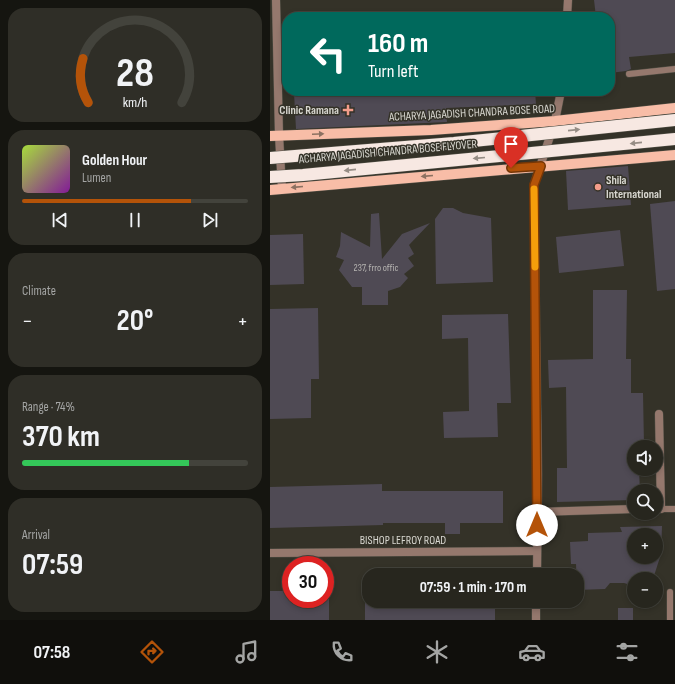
<!DOCTYPE html>
<html lang="en">
<head>
<meta charset="utf-8">
<style>
	:root { --surface:#27261e; --page:#2f2e27; --text:#f1f3f6; --muted:#a4a5a4; --line:#43433c; --accent:#b45309 }
	body { margin:0; font-family:"Sofia Sans Condensed",sans-serif; background:var(--page); color:var(--text); height:100vh; display:flex; flex-direction:column; font-size:15px; white-space:nowrap }
	* { box-sizing:border-box; margin:0 }
	p { font-size:13px; color:var(--muted) }
	.icon { flex:none; width:22px; height:22px; fill:none; stroke:currentColor; stroke-width:2; stroke-linecap:round; stroke-linejoin:round }
	.map { position:relative; flex:1; overflow:hidden }
	.details { display:flex; flex-direction:column; gap:8px; padding:8px; background:#151510; width:270px }
	.details>* { flex:none }
	.banner { position:absolute; left:12px; top:12px; width:333px; height:84px; border-radius:16px; box-shadow:0 2px 6px #0003,0 0 0 1px var(--line); background:#00695c; color:#fff; overflow:hidden }
	.fabs { position:absolute; left:357px; top:440px; display:grid; gap:8px }
	.fabs a { display:grid; place-items:center; width:36px; height:36px; border-radius:50%; background:var(--surface); box-shadow:0 2px 6px #0003,0 0 0 1px var(--line); font-size:20px }
	.speed { position:absolute; left:12px; top:556px; display:flex; gap:8px; font-size:20px; font-weight:700; text-align:center }
	.speed>* { display:grid; place-content:center; width:52px; height:52px; border-radius:50%; background:var(--surface); box-shadow:0 2px 6px #0003,0 0 0 1px var(--line); line-height:1 }
	.speed .limit { border:6px solid #d22; background:#fff; color:#111 }
	.pin { position:absolute; display:grid; place-items:center; width:34px; height:34px; color:#fff; margin:-41px -17px; border-radius:50% 50% 50% 0; rotate:-45deg; box-shadow:0 0 4px #0007 }
	.pin .icon { rotate:45deg }
	.me { position:absolute; width:44px; margin:-22px; rotate:0deg; stroke-linejoin:round; filter:drop-shadow(0 0 3px #0008) }
	.turn { display:flex; align-items:center; gap:14px; height:84px; padding:0 20px; font-size:18px }
	.turn .icon { width:52px; height:52px; stroke-width:2.5 }
	.turn b { display:block; font-size:28px; line-height:34px }
	.big { font-size:30px; font-weight:700; line-height:1.1 }
	.details .tile { flex:1; display:flex; flex-direction:column; justify-content:center; gap:6px; min-width:0; padding:0 14px; border-radius:16px; background:var(--page) }
	.details .dial { align-items:center; gap:0 }
	.dial svg { height:104px; overflow:visible; fill:none; stroke:var(--line); stroke-width:7; stroke-linecap:round; text-anchor:middle }
	.dial text { fill:var(--text); stroke:none }
	.song { display:flex; align-items:center; gap:12px }
	.cover { width:48px; height:48px; border-radius:6px; background:linear-gradient(135deg,hsl(80 70% 55%),hsl(290 70% 35%)) }
	.played { height:4px; border-radius:2px; background:linear-gradient(90deg,var(--accent) 75%,var(--line) 75%) }
	.keys { display:flex; justify-content:space-around; direction:ltr }
	.heat { display:flex; justify-content:space-between; align-items:center; font-size:22px; direction:ltr }
	.charge { height:6px; border-radius:3px; background:linear-gradient(90deg,#34c759 74%,var(--line) 0) }
	.trip { position:absolute; left:92px; top:568px; width:222px; height:40px; border-radius:16px; background:var(--surface); box-shadow:0 2px 6px #0003,0 0 0 1px var(--line); font-weight:700; line-height:40px; text-align:center }
	.tabs { display:flex; height:64px; justify-content:space-around; align-items:center; background:#100f0c; color:var(--muted) }
	.tabs .icon { width:28px; height:28px }
	.tabs .current { color:var(--accent) }
	.tabs b { font-size:18px; color:var(--text) }
	main { display:flex; flex:1; min-height:0 }
	.map>svg:first-child { display:block }
</style>
</head>
<body>
<main>
<section class="details">
<div class="tile dial"><svg viewBox="0 0 100 80">
<path d="M14 69A42 42 0 1 1 86 69"/>
<path d="M14 69A42 42 0 0 1 10 35" stroke="#b45309"/>
<text x="50" y="56" font-size="32" font-weight="700">28</text>
<text x="50" y="72" font-size="11">km/h</text>
</svg></div>
<div class="tile">
<div class="song"><i class="cover"></i><div><b>Golden Hour</b><p>Lumen</p></div></div>
<div class="played"></div>
<div class="keys"><svg class="icon" aria-label="previous" viewBox="0 0 24 24"><path d="M18 5L8 12l10 7zM5 5v14"/></svg><svg class="icon" aria-label="pause" viewBox="0 0 24 24"><path d="M8 5v14M16 5v14"/></svg><svg class="icon" aria-label="next" viewBox="0 0 24 24"><path d="M6 5l10 7-10 7zM19 5v14"/></svg></div>
</div>
<div class="tile"><p>Climate</p>
<div class="heat"><a>−</a><b class="big">20°</b><a>+</a></div>
</div>
<div class="tile"><p>Range · 74%</p><b class="big">370 km</b><div class="charge"></div></div>
<div class="tile"><p>Arrival</p><b class="big">07:59</b></div>
</section>
<div class="map">
<svg width="405" height="620" viewBox="0 0 405 620">
	<rect width="100%" height="100%" fill="#343228"/>
	<g fill="#4f4a54" fill-rule="evenodd">
		<path d="M324,0H405V53L359,57L361,69L356,71L340,73V17H326Z"/>
		<path d="M59,91H265L266,104L176,108L177,122L26,129L24,93Z"/>
		<path d="M358,166L361,205L298,210L296,171Z"/>
		<path d="M405,201V289L387,291L380,204Z"/>
		<path d="M173,208H183L193,213L221,218L223,282L166,284L165,219Z"/>
		<path d="M109,213L112,259L132,234L160,223L139,245L144,254L138,258L144,266L134,274L138,278L130,287L118,291V305H92V287H82L69,270L74,260L66,257L70,246L71,232L100,247L101,214Z"/>
		<path d="M350,230L354,266L289,273L286,237Z"/>
		<path d="M33,234L34,284L0,285V235Z"/>
		<path d="M323,290H357L356,359H361V393H373L374,445H364V469H369L370,491H364V500L287,502V468H297L296,387L279,388L278,360L323,359Z"/>
		<path d="M48,308L49,379H41V418L0,419V309Z"/>
		<path d="M238,314L241,403H227L228,437L174,438L173,412L199,411L198,338L172,339V315Z"/>
		<path d="M112,484V491H233V523H190V534H175V523H113V525L0,528V487Z"/>
		<path d="M392,526L391,554L383,579H364V586L354,583H340L335,589L307,590L306,564H301L300,542L318,541V533L352,532L350,527ZM364,535H386V557H364Z"/>
		<path d="M0,591H21V599H59V620H0Z"/>
		<rect x="95" y="601" width="130" height="19"/>
		<rect x="348" y="608" width="15" height="12"/>
	</g>
	<g fill="none" stroke-linecap="round" stroke-linejoin="round">
		<defs>
			<g id="service">
				<path d="M359,74L405,69"/>
				<path d="M391,509H405"/>
				<path d="M400,592V620"/>
			</g>
			<g id="minor">
				<path d="M6,0L9,135L12,189"/>
				<path d="M297,17L298,0"/>
				<path d="M386,509H391L389,414"/>
				<path d="M267,512L364,509"/>
				<path d="M0,553L267,551"/>
				<path d="M267,575L268,475L264,185L285,121L291,91"/>
				<path d="M266,620V601"/>
			</g>
			<g id="primary">
				<path d="M0,136L161,130L285,121L405,108"/>
				<path d="M0,190L405,155"/>
			</g>
		</defs>
		<use href="#service" stroke="#525046" stroke-width="7"/>
		<use href="#minor" stroke="#525046" stroke-width="9"/>
		<use href="#primary" stroke="#525046" stroke-width="11"/>
		<use href="#service" stroke="#95786d" stroke-width="6"/>
		<use href="#minor" stroke="#95786d" stroke-width="8"/>
		<use href="#primary" stroke="#f8bda7" stroke-width="10"/>
		<defs>
			<g id="motorway-bridge">
				<path d="M0,158L184,143L405,120"/>
				<path d="M0,177L33,175L405,139"/>
			</g>
		</defs>
		<use href="#motorway-bridge" stroke="#525046" stroke-width="13" stroke-linecap="butt"/>
		<use href="#motorway-bridge" stroke="#f7e8e2" stroke-width="12"/>
	</g>
	<defs><path id="oneway-solid" d="M-6-.8H1V-3.2L6.5 0L1 3.2V.8H-6Z"/></defs>
	<g fill="#968d85">
		<use href="#oneway-solid" transform="translate(304 130) rotate(-6)"/>
		<use href="#oneway-solid" transform="translate(366 143) rotate(174)"/>
		<use href="#oneway-solid" transform="translate(209 158) rotate(175)"/>
		<use href="#oneway-solid" transform="translate(80 170) rotate(174)"/>
	</g>
	<g fill="#8c7161">
		<use href="#oneway-solid" transform="translate(48 134) rotate(-2)"/>
		<use href="#oneway-solid" transform="translate(157 176) rotate(175)"/>
		<use href="#oneway-solid" transform="translate(27 187) rotate(175)"/>
	</g>
	<g fill="none" stroke-linecap="round" stroke-linejoin="round">
		<defs>
			<path id="route" d="M241,168L271,166L264,185L267,525"/>
		</defs>
		<use href="#route" stroke="#753606" stroke-width="10"/>
		<use href="#route" stroke="#b45309" stroke-width="7"/>
		<path stroke="#f59e0b" stroke-width="7" d="M264,189L265,267"/>
	</g>
	<g fill="#f49d8b" stroke="#343228" stroke-width="1.5">
		<path d="M76 104h4v4h4v4h-4v4h-4v-4h-4v-4h4z"/>
		<circle cx="328" cy="187" r="4"/>
	</g>
	<g text-anchor="middle" dominant-baseline="central" stroke-width="3" stroke-linejoin="round" paint-order="stroke">
		<g font-size="10" fill="#b6b4b1">
			<text x="106" y="268">237, frro offic</text>
		</g>
		<g font-size="12" font-weight="bold" fill="#d8d7d0" stroke="#343228" text-anchor="end">
			<text x="69" y="110">Clinic Ramana</text>
			<text x="336" y="180" text-anchor="start">Shila<tspan x="336" dy="14">International</tspan></text>
		</g>
		<g font-size="12" fill="#d8d7d0" stroke="#343228">
			<text transform="translate(202 113) rotate(-3)">ACHARYA JAGADISH CHANDRA BOSE ROAD</text>
			<text transform="translate(118 152) rotate(-5)">ACHARYA JAGADISH CHANDRA BOSE FLYOVER</text>
			<text x="133" y="540">BISHOP LEFROY ROAD</text>
		</g>
	</g>
</svg>
<div class="fabs">
<a><svg class="icon" aria-label="sound" viewBox="0 0 24 24"><path d="M4 9h4l5-4v14l-5-4H4zM17 9q2 3 0 6"/></svg></a>
<a><svg class="icon" aria-label="search" viewBox="0 0 24 24"><circle cx="10" cy="10" r="6"/><path d="M15 15l6 6"/></svg></a>
<a>+</a>
<a>−</a>
</div>
<div class="speed"><div class="limit">30</div></div>
<div class="pin" style="left:241px;top:168px;background:#d93025"><svg class="icon" aria-label="arrive" viewBox="0 0 24 24"><path d="M6 21V4h12l-3 4 3 4H6"/></svg></div>
<svg class="me" style="left:267px;top:525px" viewBox="-20 -20 40 40"><circle r="19" fill="#fff"/><path d="M0-13L10 11 0 6-10 11z" fill="#b45309"/></svg>
<div class="trip">07:59 · 1 min · 170 m</div>
<div class="banner">
<div class="turn"><svg class="icon" aria-label="left" viewBox="0 0 24 24"><path d="M17 20v-9H6M10 6l-5 5 5 5"/></svg><div><b>160 m</b>Turn left</div></div>
</div>
</div>
</main>
<nav class="tabs">
<b>07:58</b>
<svg class="icon current" aria-label="directions" viewBox="0 0 24 24"><path d="M12 3l9 9-9 9-9-9zM9 14v-3h6M13 9l2 2-2 2"/></svg>
<svg class="icon" aria-label="music" viewBox="0 0 24 24"><path d="M9 18V5l10-2v13"/><circle cx="6" cy="18" r="3"/><circle cx="16" cy="16" r="3"/></svg>
<svg class="icon" aria-label="phone" viewBox="0 0 24 24"><path d="M5 4h4l2 5-3 2q2 4 5 5l2-3 5 2v4C11 20 4 13 5 4z"/></svg>
<svg class="icon" aria-label="climate" viewBox="0 0 24 24"><path d="M12 3v18M4 7l16 10M4 17L20 7"/></svg>
<svg class="icon" aria-label="car" viewBox="0 0 24 24"><path d="M5 17H2v-5l4-1 3-4h7l3 4 3 1v5h-3M9 17h6M6 11h13"/><circle cx="7" cy="17" r="2"/><circle cx="17" cy="17" r="2"/></svg>
<svg class="icon" aria-label="filters" viewBox="0 0 24 24"><path d="M4 7h16M4 17h16"/><circle cx="9" cy="7" r="2"/><circle cx="15" cy="17" r="2"/></svg>
</nav>
</body>
</html>
